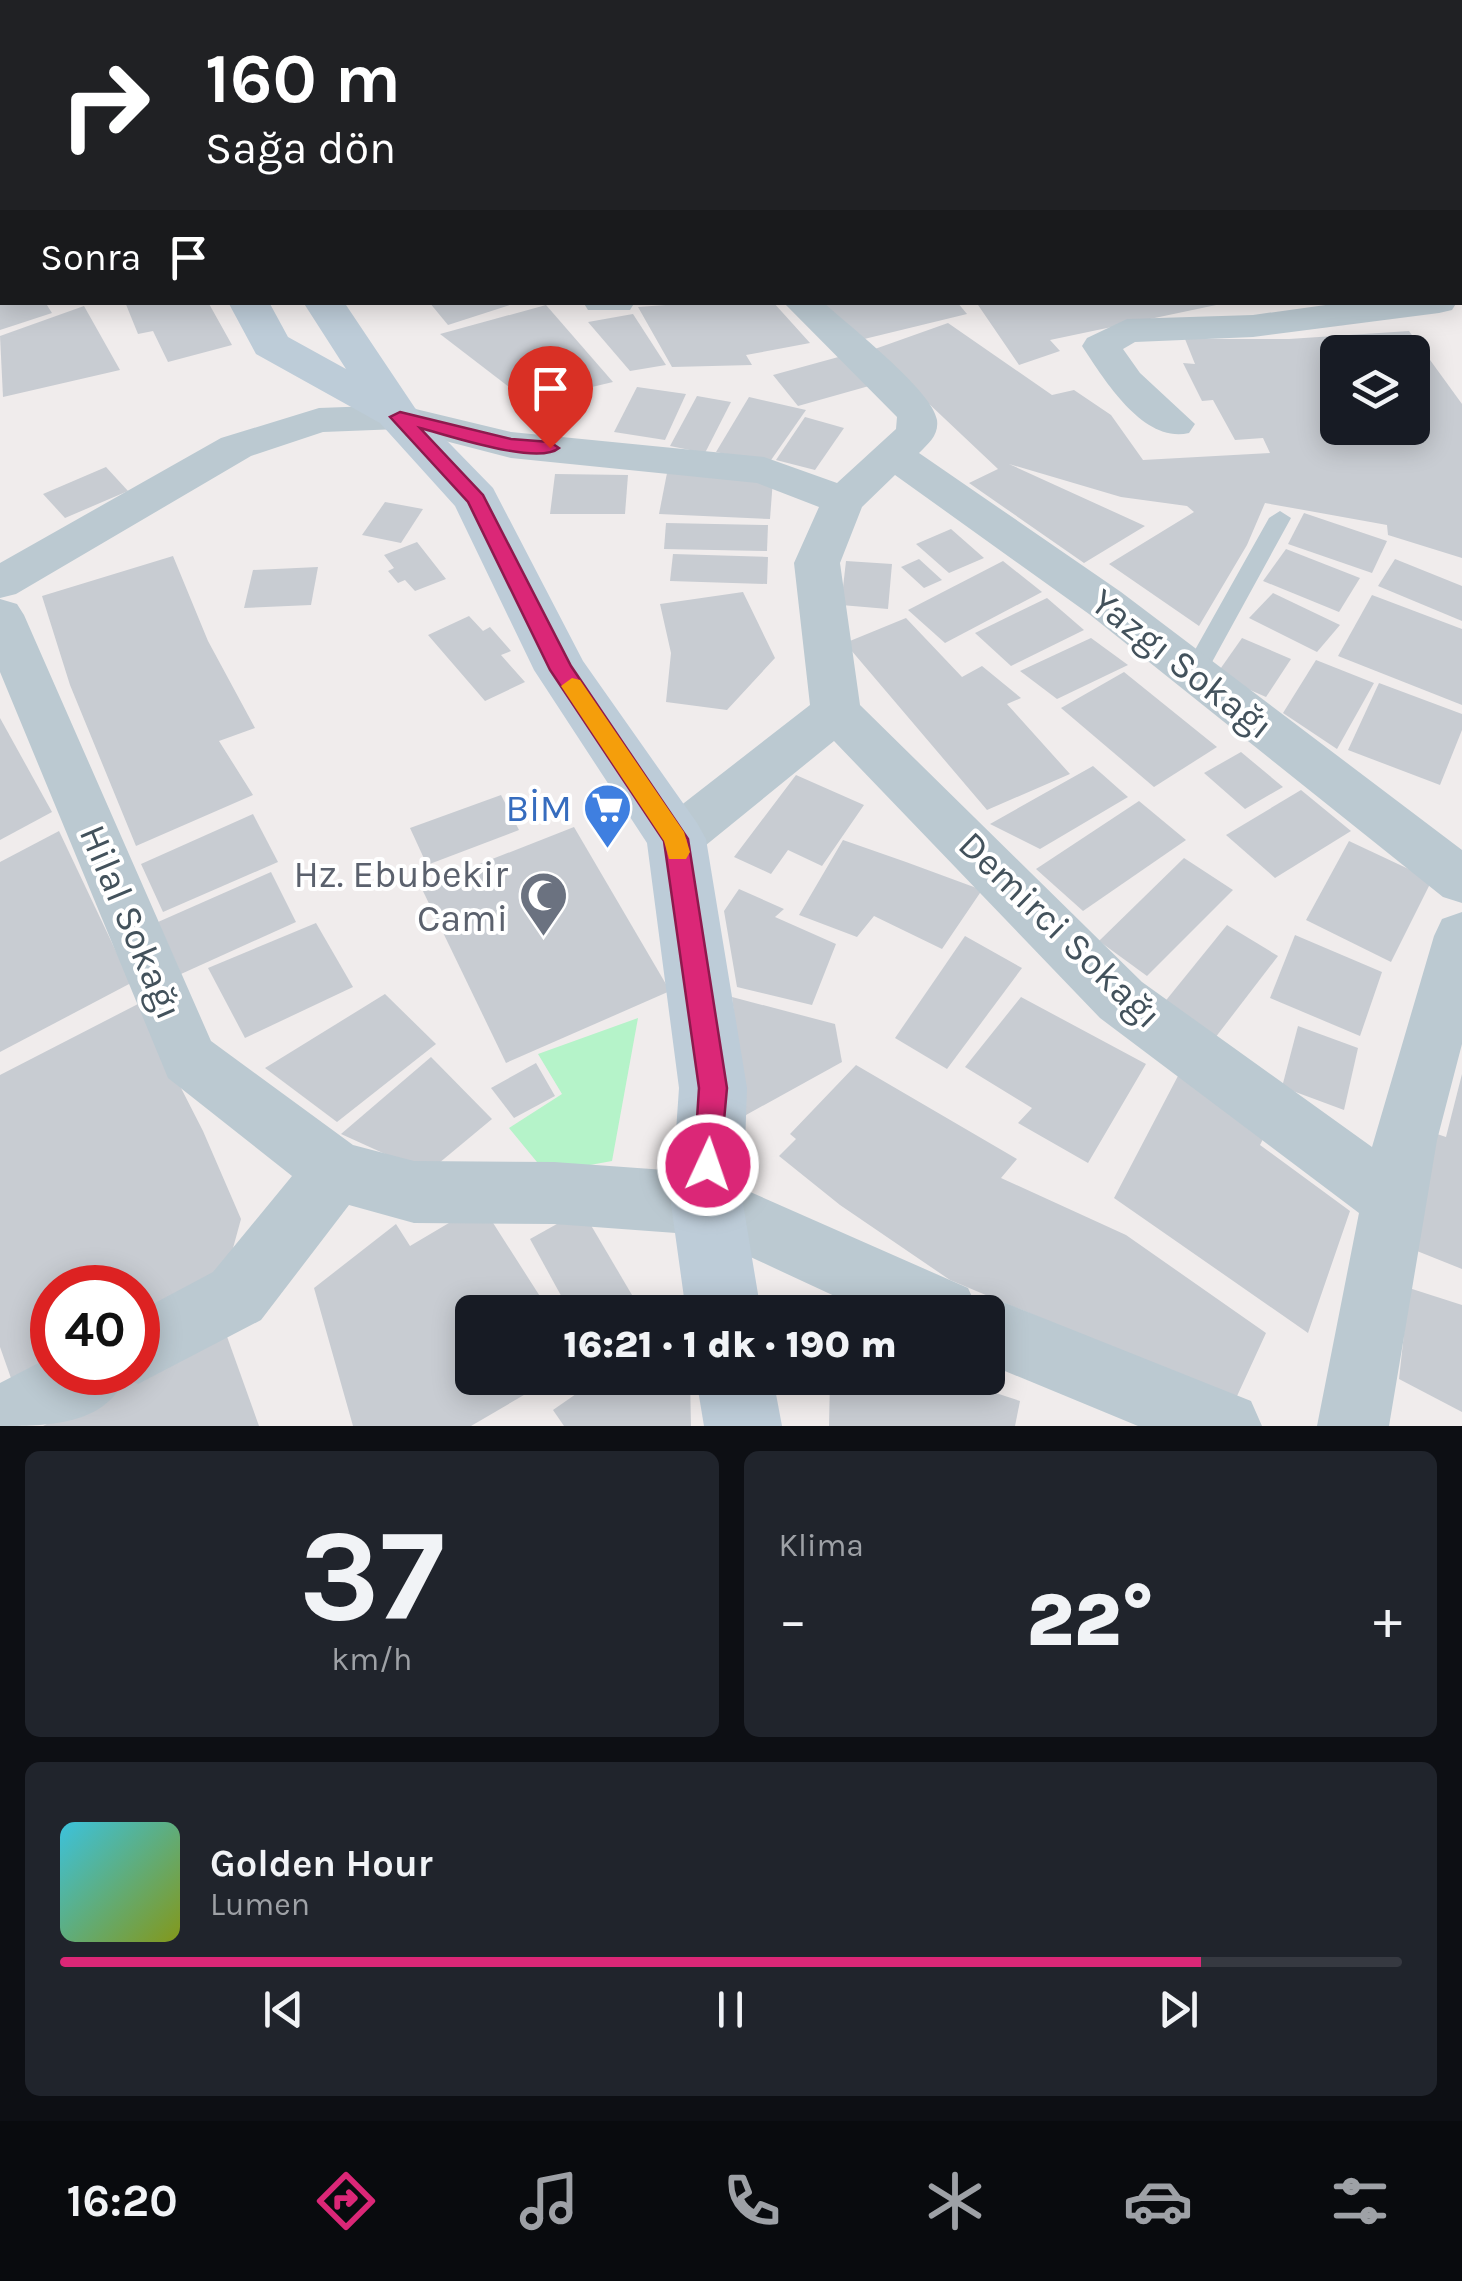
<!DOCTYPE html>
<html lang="tr">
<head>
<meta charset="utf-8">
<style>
	:root { --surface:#171b24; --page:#20242c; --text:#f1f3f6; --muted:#9ea1a6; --line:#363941; --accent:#db2777 }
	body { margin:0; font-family:Karla,sans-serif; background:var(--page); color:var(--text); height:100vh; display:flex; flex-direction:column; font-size:38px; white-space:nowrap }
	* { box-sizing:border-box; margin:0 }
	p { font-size:32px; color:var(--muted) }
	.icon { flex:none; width:55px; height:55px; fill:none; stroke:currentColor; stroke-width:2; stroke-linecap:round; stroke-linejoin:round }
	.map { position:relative; height:1426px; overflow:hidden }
	.sheet { display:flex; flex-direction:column; gap:25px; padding:25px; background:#0d0f14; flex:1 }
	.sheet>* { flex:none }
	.hud { position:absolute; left:0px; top:0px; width:1462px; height:305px; box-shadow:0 5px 25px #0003; background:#202124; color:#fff; overflow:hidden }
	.fabs { position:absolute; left:1320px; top:335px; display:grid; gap:20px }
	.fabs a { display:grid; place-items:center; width:110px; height:110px; border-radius:15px; background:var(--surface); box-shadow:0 5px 25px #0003; font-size:50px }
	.speed { position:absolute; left:30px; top:1265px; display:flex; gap:20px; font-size:50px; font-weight:700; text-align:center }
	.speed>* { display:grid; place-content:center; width:130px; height:130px; border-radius:50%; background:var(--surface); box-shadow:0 5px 25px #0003; line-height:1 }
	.speed .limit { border:15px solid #d22; background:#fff; color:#111 }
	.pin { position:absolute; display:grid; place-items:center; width:85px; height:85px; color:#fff; margin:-102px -42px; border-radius:50% 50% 50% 0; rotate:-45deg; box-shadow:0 0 10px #0007 }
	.pin .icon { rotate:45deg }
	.me { position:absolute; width:110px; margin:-55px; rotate:3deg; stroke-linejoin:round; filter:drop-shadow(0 0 8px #0008) }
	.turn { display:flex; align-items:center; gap:35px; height:210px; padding:0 40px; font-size:45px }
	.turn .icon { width:130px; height:130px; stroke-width:2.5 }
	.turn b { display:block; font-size:70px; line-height:85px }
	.then { display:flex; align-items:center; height:95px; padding:0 40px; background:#0003; gap:20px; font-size:38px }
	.big { font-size:75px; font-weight:800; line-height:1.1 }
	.sheet .widget { flex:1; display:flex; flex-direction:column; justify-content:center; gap:15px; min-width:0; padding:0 35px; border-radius:15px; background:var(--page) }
	.sheet .dial { align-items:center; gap:0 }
	.dial b { font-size:130px; line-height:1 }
	.song { display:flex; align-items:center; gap:30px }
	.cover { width:120px; height:120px; border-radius:15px; background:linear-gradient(135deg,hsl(190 70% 55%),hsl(70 70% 35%)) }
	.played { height:10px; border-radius:5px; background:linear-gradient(90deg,var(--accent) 85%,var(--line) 85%) }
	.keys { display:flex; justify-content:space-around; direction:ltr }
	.heat { display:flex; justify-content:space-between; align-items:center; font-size:55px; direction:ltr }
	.sheet .tiles { flex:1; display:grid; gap:25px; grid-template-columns:1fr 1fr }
	.widget:last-child { grid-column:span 2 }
	.trip { position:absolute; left:455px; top:1295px; width:550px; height:100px; border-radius:15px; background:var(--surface); box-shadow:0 5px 25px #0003; font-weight:800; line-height:100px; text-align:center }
	.menu { display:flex; height:160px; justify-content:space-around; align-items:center; background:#090b0e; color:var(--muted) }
	.menu .icon { width:70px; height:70px }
	.menu .on { color:var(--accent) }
	.menu b { font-size:45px; color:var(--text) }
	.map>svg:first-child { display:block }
</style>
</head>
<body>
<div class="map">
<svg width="1462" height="1426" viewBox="0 0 1462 1426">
	<rect width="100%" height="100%" fill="#f0ecec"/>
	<path fill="#b5f3c9" d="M638,1018L612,1161L546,1173L509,1128L562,1094L538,1054Z"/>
	<g fill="#c8ccd2" fill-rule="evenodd">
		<path d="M0,302H45L52,313L0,330Z"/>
		<path d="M125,302H208L232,345L168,362L153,331L138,334Z"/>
		<path d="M429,302H516V303L448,325Z"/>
		<path d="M707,302H773L810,343L746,355L752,365L672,367L638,307Z"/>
		<path d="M817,302H957L967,314L856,341Z"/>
		<path d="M976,302H1221V304L1050,340L1060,351L1019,365Z"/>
		<path d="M546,305L613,382L537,400L518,394L440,334Z"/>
		<path d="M84,306L120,370L3,397L0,336Z"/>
		<path d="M633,314L666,365L630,371L588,322Z"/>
		<path d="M948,323L1052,395L1074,390L1111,415L1143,460L1270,453L1263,438L1235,440L1213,400L1202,401L1183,363L1195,364L1185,339H1289L1409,331L1462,404V558L1388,535L1387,525L1265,503L1247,545L1199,626L1109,564L1194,512L1187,506L1121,497L1009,464L1145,526L1084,563L969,483L998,469L872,350ZM1338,352H1412V428H1338Z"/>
		<path d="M842,356L869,386L798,406L773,375Z"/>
		<path d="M637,387L686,394L665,440L614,432Z"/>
		<path d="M697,396L731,402L705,453L670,446Z"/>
		<path d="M749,397L806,410L769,463L716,452Z"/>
		<path d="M805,417L844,428L815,470L776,460Z"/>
		<path d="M106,467L128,491L65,518L43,494Z"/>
		<path d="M667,473L773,479L770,519L659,514Z"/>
		<path d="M555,474L628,475L625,514H550Z"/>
		<path d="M385,502L423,509L401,543L362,535Z"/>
		<path d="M1304,513L1387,541L1372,573L1288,544Z"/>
		<path d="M666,523L768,525L767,551L664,549Z"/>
		<path d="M951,529L984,558L949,573L916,544Z"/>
		<path d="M417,542L446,579L415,591L405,580L398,583L388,571L394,568L384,555Z"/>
		<path d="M1286,549L1360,578L1339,612L1263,581Z"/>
		<path d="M673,554L768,557L767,584L670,581Z"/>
		<path d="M173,556L208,641L255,728L219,741L253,795L136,846L70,685L42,596Z"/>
		<path d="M919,559L942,580L924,588L901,567Z"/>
		<path d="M1395,559L1462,586V621L1378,586Z"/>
		<path d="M846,561L892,564L888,609L841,605Z"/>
		<path d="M1003,561L1042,592L945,643L908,610Z"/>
		<path d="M318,567L311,605L244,608L253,570Z"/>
		<path d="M743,592L775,658L727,710L666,702L671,653L660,604Z"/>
		<path d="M1273,593L1340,625L1317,652L1249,618Z"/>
		<path d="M1372,595L1462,629V705L1338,656Z"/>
		<path d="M1047,598L1084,630L1011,666L975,633Z"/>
		<path d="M469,616L483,631L490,627L511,651L501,655L525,682L485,701L428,635Z"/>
		<path d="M906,618L962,677L982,666L1021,698L1007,704L1070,774L987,810L845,643Z"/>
		<path d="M1091,638L1128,665L1057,699L1020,671Z"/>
		<path d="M1242,638L1291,659L1266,697L1216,675Z"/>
		<path d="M1316,660L1374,683L1337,749L1283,713Z"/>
		<path d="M1124,672L1217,747L1154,787L1061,708Z"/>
		<path d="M1379,683L1462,714V730L1440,785L1348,750Z"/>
		<path d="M0,718L52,812L0,840Z"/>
		<path d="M1241,752L1283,787L1245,809L1204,773Z"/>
		<path d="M1093,766L1128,797L1040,849L990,824Z"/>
		<path d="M796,775L864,805L822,866L788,850L771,874L734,857Z"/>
		<path d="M1301,790L1351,831L1275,878L1226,835Z"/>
		<path d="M501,795L519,830L427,865L410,828Z"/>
		<path d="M1139,801L1186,840L1083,911L1036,869Z"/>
		<path d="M253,814L278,862L163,912L141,864Z"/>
		<path d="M574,827L670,991L506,1063L421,887Z"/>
		<path d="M59,831L131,983L0,1052V862Z"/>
		<path d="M843,840L906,862L982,890L942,949L874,916L857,937L799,915Z"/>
		<path d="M1349,841L1432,880L1391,962L1306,920Z"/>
		<path d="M1184,858L1233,890L1147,976L1099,941Z"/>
		<path d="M271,872L296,922L181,974L158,922Z"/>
		<path d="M739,889L784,909L775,917L836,944L812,1005L737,987L724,911Z"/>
		<path d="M316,923L353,987L245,1038L208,968Z"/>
		<path d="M1227,925L1278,956L1215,1038L1163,1004Z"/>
		<path d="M1295,935L1382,972L1360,1036L1270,998Z"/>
		<path d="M965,936L1022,968L947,1069L895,1038Z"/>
		<path d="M385,994L436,1044L337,1122L265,1068Z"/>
		<path d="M732,997L835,1024L842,1062L746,1115Z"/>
		<path d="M1021,997L1146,1064L1088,1163L1018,1123L1032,1108L965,1067Z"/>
		<path d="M138,1004L203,1131L241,1219L227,1270L138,1316V1288H52V1360L12,1381L0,1347V1075Z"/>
		<path d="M1298,1026L1358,1048L1344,1110L1282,1087Z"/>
		<path d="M431,1057L492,1119L427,1173L341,1134Z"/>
		<path d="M536,1063L555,1096L514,1118L491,1088Z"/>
		<path d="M856,1065L1017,1159L1001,1178L1126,1235L1266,1333L1232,1407L1127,1354L950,1280L840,1205L779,1156L796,1139L790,1134Z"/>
		<path d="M1179,1074L1265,1135L1260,1145L1350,1211L1308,1333L1114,1198Z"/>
		<path d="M1462,1074V1269L1417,1251L1437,1134L1446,1137Z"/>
		<path d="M481,1204L550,1312H472V1378H553L471,1426H353L314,1288L396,1224L410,1246Z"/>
		<path d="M582,1210L642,1312H570L530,1239Z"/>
		<path d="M1409,1288L1462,1305V1412L1399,1379Z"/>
		<path d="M225,1331L259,1426H43Z"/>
		<path d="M599,1378H690L691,1426H564L553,1410Z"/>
		<path d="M830,1378H950L1020,1401L1015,1426H829Z"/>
	</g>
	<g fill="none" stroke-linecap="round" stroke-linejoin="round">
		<path fill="#bbc9d1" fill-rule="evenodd" d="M1280,511L1291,518L1206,673L1203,679H1185L1182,673L1269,518Z"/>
		<g fill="#bbc9d1" fill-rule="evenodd">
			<rect x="437" y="0" width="28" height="2"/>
			<path d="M669,0H697L698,2H670Z"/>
			<path d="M789,0H817L818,2H790Z"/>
			<path d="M925,0H953L954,2H926Z"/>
			<path d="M1281,0H1309L1310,2H1282Z"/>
			<path d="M1387,0H1427L1428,1L1389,2Z"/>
			<path d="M583,302H635L630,310H588Z"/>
			<path d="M783,302H823C848,325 933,391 937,420C939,435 929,443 919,453L1121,592L1462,850V903L1443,897L1089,614L895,475L862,507L840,563L860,705L1142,982L1372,1147L1434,936L1442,919L1462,912V1044L1437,1140L1389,1426H1317L1359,1213L1100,1018L834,741L695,854L676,860L657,854L649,839L657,824L810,705L794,563L819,507L757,483L511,458L399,429L323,432L251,456L16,594L0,598V563L221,438L319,408L399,405L511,432L764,457L837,483L896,429L897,417Z"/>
			<path d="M1347,302H1457L1452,310L1439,313L1253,337L1135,342L1123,349L1140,373L1195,424L1189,433C1143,444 1104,379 1082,346L1087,338L1127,319L1253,315Z"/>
			<path d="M0,599L17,604L24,615L211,1041L353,1145L414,1161L554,1162L707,1173L968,1288L974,1301L988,1296L1251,1401L1262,1426H1138L988,1364V1312H869L703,1235L554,1224L414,1223L349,1205L261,1320L138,1384L125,1378C105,1426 45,1426 0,1426V1383L52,1356V1372H138V1312L213,1272L292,1176L168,1078L0,672Z"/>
		</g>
		<g fill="#bdccd8" fill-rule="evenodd">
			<path d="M1460,204H1462V230L1460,229Z"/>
			<rect x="1460" y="259" width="2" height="27"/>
			<path d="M228,302H269L288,337L346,369L303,302H344L415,408L493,488L583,661L697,823L706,839L747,1088L743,1204L761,1312H686L671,1204L679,1088L647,843L534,670L455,506L380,423L256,354Z"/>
			<path d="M696,1378H773L782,1426H704Z"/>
		</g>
	</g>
	<path fill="#db2777" stroke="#8e194d" stroke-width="2.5" d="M400,412L511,439L550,442L559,448C538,466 448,435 420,428L483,495L571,666L688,839L727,1088L719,1175L708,1179L698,1175L694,1165L699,1088L664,841L550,670L468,502L390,417Z"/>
	<path fill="#f59e0b" d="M572,678L580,680L684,832L690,852L686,859H669L664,841L561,686Z"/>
	<defs>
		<symbol id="supermarket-pin" viewBox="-11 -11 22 30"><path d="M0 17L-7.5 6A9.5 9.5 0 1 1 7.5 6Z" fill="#3f7fe0" stroke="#fff"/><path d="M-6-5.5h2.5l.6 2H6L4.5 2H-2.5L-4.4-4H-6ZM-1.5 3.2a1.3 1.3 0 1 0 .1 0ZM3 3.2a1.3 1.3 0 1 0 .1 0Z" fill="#fff"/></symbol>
		<symbol id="mosque-pin" viewBox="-11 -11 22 30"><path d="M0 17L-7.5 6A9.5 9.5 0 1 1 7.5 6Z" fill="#6b7280" stroke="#fff"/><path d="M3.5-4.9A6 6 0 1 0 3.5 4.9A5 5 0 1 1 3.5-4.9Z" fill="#fff"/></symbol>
	</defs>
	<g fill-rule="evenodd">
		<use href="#supermarket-pin" x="580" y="780" width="55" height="75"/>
		<use href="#mosque-pin" x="516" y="868" width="55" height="75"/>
	</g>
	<g text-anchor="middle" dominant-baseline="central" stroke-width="8" stroke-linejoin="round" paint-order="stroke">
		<g font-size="38" fill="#43525c" stroke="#fff">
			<text transform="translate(1182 664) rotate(38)">Yazgı Sokağı</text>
			<text transform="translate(131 922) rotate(67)">Hilal Sokağı</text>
			<text transform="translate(1060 930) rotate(44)">Demirci Sokağı</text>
		</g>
		<g font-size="38" fill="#366cbe" stroke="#fff" text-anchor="end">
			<text x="572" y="808">BİM</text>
		</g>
		<g font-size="38" fill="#5b616d" stroke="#fff" text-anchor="end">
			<text x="508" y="874">Hz. Ebubekir<tspan x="508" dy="44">Cami</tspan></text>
		</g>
	</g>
</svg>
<div class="fabs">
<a><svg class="icon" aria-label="layers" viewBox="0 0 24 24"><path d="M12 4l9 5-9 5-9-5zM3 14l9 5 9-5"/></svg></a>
</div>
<div class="speed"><div class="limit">40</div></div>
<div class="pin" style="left:550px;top:448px;background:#d93025"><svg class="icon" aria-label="arrive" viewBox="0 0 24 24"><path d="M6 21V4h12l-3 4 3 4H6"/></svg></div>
<svg class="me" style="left:708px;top:1165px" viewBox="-20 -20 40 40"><circle r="17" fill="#db2777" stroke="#fff" stroke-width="3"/><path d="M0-11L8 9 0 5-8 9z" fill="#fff"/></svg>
<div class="trip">16:21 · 1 dk · 190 m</div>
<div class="hud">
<div class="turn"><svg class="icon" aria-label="right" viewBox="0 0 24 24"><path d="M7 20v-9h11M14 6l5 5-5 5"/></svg><div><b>160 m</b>Sağa dön</div></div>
<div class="then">Sonra<svg class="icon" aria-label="arrive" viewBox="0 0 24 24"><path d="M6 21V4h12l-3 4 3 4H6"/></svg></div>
</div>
</div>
<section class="sheet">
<div class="tiles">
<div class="widget dial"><b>37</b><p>km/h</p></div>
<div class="widget"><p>Klima</p>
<div class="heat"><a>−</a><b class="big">22°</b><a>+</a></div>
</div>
<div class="widget">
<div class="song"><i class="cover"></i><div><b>Golden Hour</b><p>Lumen</p></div></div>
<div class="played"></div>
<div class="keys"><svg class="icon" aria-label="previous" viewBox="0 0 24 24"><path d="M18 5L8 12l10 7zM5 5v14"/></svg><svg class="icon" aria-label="pause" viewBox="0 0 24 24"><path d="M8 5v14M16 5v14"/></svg><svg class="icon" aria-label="next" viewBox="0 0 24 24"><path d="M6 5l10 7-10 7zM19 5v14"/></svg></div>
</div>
</div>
</section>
<nav class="menu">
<b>16:20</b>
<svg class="icon on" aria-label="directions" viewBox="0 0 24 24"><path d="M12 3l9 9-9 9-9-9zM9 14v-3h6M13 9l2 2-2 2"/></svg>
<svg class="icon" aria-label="music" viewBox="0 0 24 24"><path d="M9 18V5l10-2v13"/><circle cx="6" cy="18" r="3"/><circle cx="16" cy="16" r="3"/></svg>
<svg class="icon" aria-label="phone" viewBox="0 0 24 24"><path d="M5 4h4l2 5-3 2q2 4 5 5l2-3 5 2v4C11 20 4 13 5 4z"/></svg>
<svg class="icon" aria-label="climate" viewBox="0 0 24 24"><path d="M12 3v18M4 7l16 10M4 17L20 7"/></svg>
<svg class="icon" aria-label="car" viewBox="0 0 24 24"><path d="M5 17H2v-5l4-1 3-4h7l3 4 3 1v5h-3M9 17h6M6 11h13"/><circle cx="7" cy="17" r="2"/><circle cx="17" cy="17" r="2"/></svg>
<svg class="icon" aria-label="filters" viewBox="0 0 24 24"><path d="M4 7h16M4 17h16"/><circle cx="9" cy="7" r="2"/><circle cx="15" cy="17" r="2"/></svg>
</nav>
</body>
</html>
